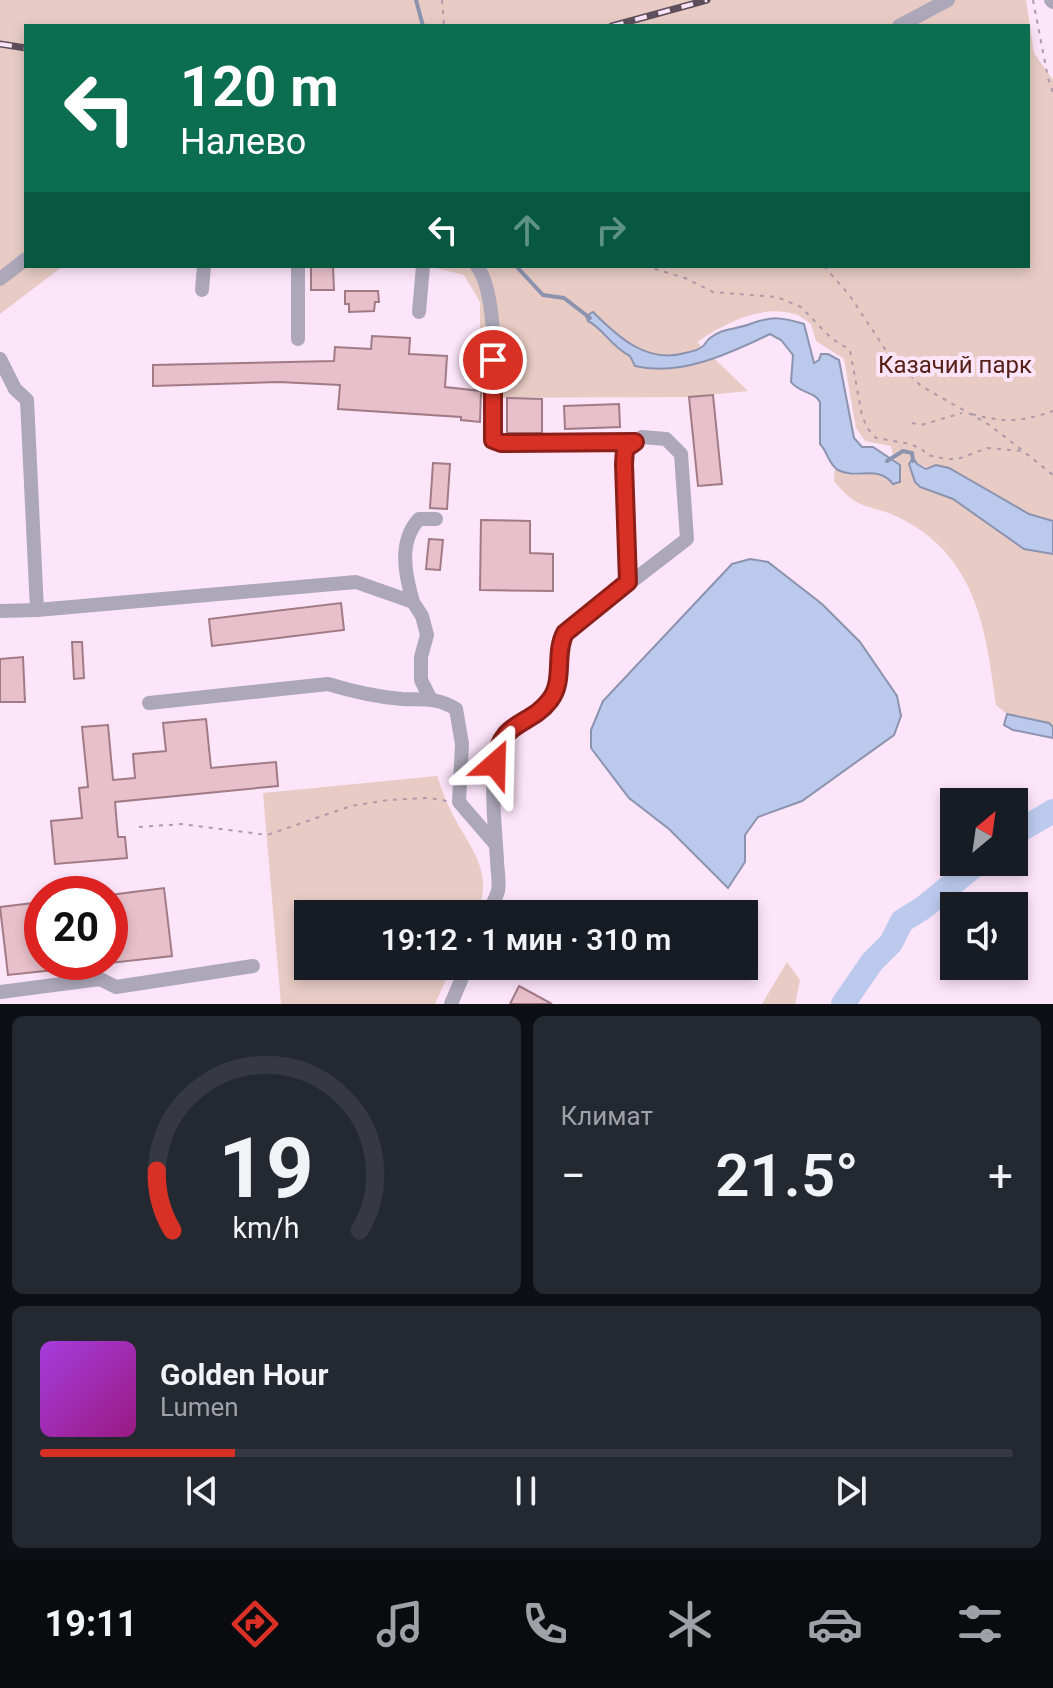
<!DOCTYPE html>
<html lang="ru">
<head>
<meta charset="utf-8">
<style>
	:root { --surface:#171b24; --page:#242831; --text:#f1f3f6; --muted:#9ea1a6; --line:#363941; --accent:#d93025 }
	body { margin:0; font-family:Roboto,sans-serif; background:var(--page); color:var(--text); height:100vh; display:flex; flex-direction:column; font-size:30px; white-space:nowrap }
	* { box-sizing:border-box; margin:0 }
	p { font-size:26px; color:var(--muted) }
	.icon { flex:none; width:44px; height:44px; fill:none; stroke:currentColor; stroke-width:2; stroke-linecap:round; stroke-linejoin:round }
	.map { position:relative; height:1004px; overflow:hidden }
	.drawer { display:flex; flex-direction:column; gap:12px; padding:12px; background:#0d0f14; flex:1 }
	.drawer>* { flex:none }
	.hud { position:absolute; left:24px; top:24px; width:1006px; height:244px; border-radius:0px; box-shadow:0 4px 12px #0003; background:#0b6e4f; color:#fff; overflow:hidden }
	.needle { width:52px; rotate:29deg }
	.controls { position:absolute; left:940px; top:788px; display:grid; gap:16px }
	.controls a { display:grid; place-items:center; width:88px; height:88px; border-radius:0px; background:var(--surface); box-shadow:0 4px 12px #0003; font-size:40px }
	.speed { position:absolute; left:24px; top:876px; display:flex; gap:16px; font-size:40px; font-weight:700; text-align:center }
	.speed>* { display:grid; place-content:center; width:104px; height:104px; border-radius:50%; background:var(--surface); box-shadow:0 4px 12px #0003; line-height:1 }
	.speed .limit { border:12px solid #d22; background:#fff; color:#111 }
	.pin { position:absolute; display:grid; place-items:center; width:68px; height:68px; color:#fff; margin:-34px; border:4px solid #fff; border-radius:50%; box-shadow:0 2px 8px #0007 }
	.me { position:absolute; width:88px; margin:-44px; rotate:25deg; stroke-linejoin:round; filter:drop-shadow(0 0 6px #0008) }
	.turn { display:flex; align-items:center; gap:28px; height:168px; padding:0 24px; font-size:36px }
	.turn .icon { width:104px; height:104px; stroke-width:2.5 }
	.turn b { display:block; font-size:56px; line-height:68px }
	.lanes { display:flex; align-items:center; height:76px; padding:0 24px; background:#0003; justify-content:center; gap:40px; direction:ltr }
	.lanes .off { opacity:.35 }
	.big { font-size:60px; font-weight:600; line-height:1.1 }
	.drawer .tile { flex:1; display:flex; flex-direction:column; justify-content:center; gap:12px; min-width:0; padding:0 28px; border-radius:12px; background:var(--page) }
	.drawer .dial { align-items:center; gap:0 }
	.dial svg { height:208px; overflow:visible; fill:none; stroke:var(--line); stroke-width:7; stroke-linecap:round; text-anchor:middle }
	.dial text { fill:var(--text); stroke:none }
	.song { display:flex; align-items:center; gap:24px }
	.cover { width:96px; height:96px; border-radius:12px; background:linear-gradient(135deg,hsl(280 70% 55%),hsl(310 70% 35%)) }
	.played { height:8px; border-radius:4px; background:linear-gradient(90deg,var(--accent) 20%,var(--line) 20%) }
	.keys { display:flex; justify-content:space-around; direction:ltr }
	.heat { display:flex; justify-content:space-between; align-items:center; font-size:44px; direction:ltr }
	.drawer .tiles { flex:1; display:grid; gap:12px; grid-template-columns:1fr 1fr }
	.tile:last-child { grid-column:span 2 }
	.trip { position:absolute; left:294px; top:900px; width:464px; height:80px; border-radius:0px; background:var(--surface); box-shadow:0 4px 12px #0003; font-weight:600; line-height:80px; text-align:center }
	.tab-bar { display:flex; height:128px; justify-content:space-around; align-items:center; background:#090b0e; color:var(--muted) }
	.tab-bar .icon { width:56px; height:56px }
	.tab-bar .on { color:var(--accent) }
	.tab-bar b { font-size:36px; color:var(--text) }
	.map>svg:first-child { display:block }
</style>
</head>
<body>
<div class="map">
<svg width="1053" height="1004" viewBox="0 0 1053 1004">
	<rect width="100%" height="100%" fill="#fce4f9"/>
	<g fill="#e8cbc4">
		<path d="M0,0H1026L1034,53L1053,80V521L1029,514L977,483L917,464L920,487L953,499L1024,549L1053,554V727L1049,723L1007,714L996,705C986,630 977,558 902,519C871,503 859,513 834,481L835,469C851,475 870,471 887,476L900,465L894,459L891,446L865,441L856,428L844,359L816,341L811,324C806,321 800,315 794,314C761,304 723,324 697,342L748,391L689,397L480,398V302L464,275L428,266H1028V26H26V266H63L0,314Z"/>
		<path d="M437,776C441,787 445,800 451,811C469,848 495,870 477,914H308V966H452L435,1004H281L263,793Z"/>
		<path d="M787,962L800,980L795,1004H762Z"/>
	</g>
	<g fill="#bbc9ed" stroke="#8c93af" stroke-width="2">
		<path d="M593,312C618,337 647,364 685,353C690,352 698,350 702,347C705,345 707,340 710,338C722,328 738,329 750,324C772,316 782,317 804,324L814,363L819,360L821,354H828L839,360L854,438L862,447H873L900,465V482L893,484C878,464 857,480 838,470C828,464 828,452 820,444V402C814,391 799,393 791,382L793,355L781,340L770,334C731,353 680,377 635,366L630,356C610,346 604,329 588,321L586,316Z"/>
		<path d="M913,458L917,464L926,469L936,465L949,468L1029,514L1053,521V554L1024,549L953,499L920,487L915,482L909,464Z"/>
		<path d="M750,559L768,562L822,604L860,642L897,696L901,716L894,735L802,801L758,817L745,835V862L728,888L669,829L629,798L591,748V730L603,701L732,564Z"/>
		<path d="M1007,714L1049,723L1053,727V738L1013,730L1004,725Z"/>
	</g>
	<g fill="none" stroke-linecap="round" stroke-linejoin="round">
		<g stroke="#8c93af" stroke-width="4">
			<path d="M416,0L423,26"/>
			<path d="M516,266L543,295L564,298L590,318"/>
			<path d="M887,461L903,451L912,453L913,461"/>
		</g>
		<g stroke="#bbc9ed" stroke-width="24">
			<path d="M1014,834L1053,811"/>
			<path d="M843,1004L872,962L891,943L902,921L923,908L979,862"/>
		</g>
	</g>
	<g fill="#e8c0cb" stroke="#a07b85" stroke-width="2">
		<path d="M311,266H333L334,290H311Z"/>
		<path d="M345,291H378L379,302H375L374,311L349,312V304H345Z"/>
		<path d="M372,336L410,338L409,354L447,356L445,387L481,391L480,422L461,420V417L338,409L340,385L279,382L153,386V365L334,361L335,347L371,349Z"/>
		<path d="M713,395L722,484L698,486L689,397Z"/>
		<path d="M507,398L542,399V433H507Z"/>
		<path d="M619,404L620,427L565,429L564,406Z"/>
		<path d="M433,463L450,464L447,509L430,508Z"/>
		<path d="M481,520L530,521V553L553,554V591L480,590Z"/>
		<path d="M429,539L443,540L440,570L426,569Z"/>
		<path d="M341,603L344,630L212,646L209,619Z"/>
		<path d="M72,642H82L84,678L74,679Z"/>
		<path d="M23,657L25,702H0V659Z"/>
		<path d="M206,719L211,768L276,762L278,786L115,802L118,837H125L127,858L55,864L51,821L82,818L79,788L88,787L82,727L108,725L113,780L135,778L133,754L166,751L163,723Z"/>
		<path d="M164,888L172,956L110,963V895Z"/>
		<path d="M42,902V962H62L63,969L8,975L0,907Z"/>
		<path d="M519,986L552,1004H510Z"/>
	</g>
	<g fill="none" stroke-linecap="round" stroke-linejoin="round">
		<g stroke="#ae9aab" stroke-width="2" stroke-dasharray="4 6" stroke-linecap="butt">
			<path d="M442,0L444,26"/>
			<path d="M1033,0L1048,78L1053,93"/>
			<path d="M645,266L685,278L713,292L777,297L801,307L831,338L850,350L862,416L868,429L876,438L910,444L922,449L927,455L946,459H958L987,448L1023,451L1053,475"/>
			<path d="M824,266L850,296L889,355L921,386L988,424L1022,450"/>
			<path d="M972,414C1004,423 1022,422 1053,411"/>
			<path d="M912,423L921,425L962,413"/>
			<path d="M139,827L182,824L267,835L351,806L388,800L429,798L447,801"/>
		</g>
		<g stroke="#ada8b9" stroke-width="14">
			<path d="M1051,0L1053,2"/>
			<path d="M899,26L948,0"/>
			<path d="M477,266C500,296 494,400 493,440L501,443L635,442"/>
			<path d="M0,279L26,259"/>
			<path d="M202,290L204,266"/>
			<path d="M419,312L423,266"/>
			<path d="M298,339V266"/>
			<path d="M0,359L15,389L27,400L37,610L0,611"/>
			<path d="M413,602C405,574 398,542 419,519H436"/>
			<path d="M37,610L356,582L413,602L422,616L427,635L421,657V680L430,698"/>
			<path d="M149,703L328,684C351,691 377,697 402,699C423,700 437,697 456,709L462,744L459,802L496,845"/>
			<path d="M488,914C491,907 496,898 498,891C500,882 497,869 497,860C495,825 490,788 496,754C502,723 536,721 551,699C564,680 554,653 565,633L687,539L681,454L666,439L642,437L625,449L628,582"/>
			<path d="M0,992L100,979L116,987L253,966"/>
			<path d="M451,1004L467,966"/>
		</g>
		<defs>
			<g id="rail">
				<path d="M612,26L707,0"/>
				<path d="M0,44L26,48"/>
			</g>
		</defs>
		<use href="#rail" stroke="#5e4f5c" stroke-width="7"/>
		<use href="#rail" stroke="#fce4f9" stroke-width="4" stroke-dasharray="12" stroke-linecap="butt"/>
	</g>
	<g fill="none" stroke-linecap="round" stroke-linejoin="round">
		<defs>
			<path id="route" d="M493,360V440L501,443L635,442L625,449L624,464L628,582L565,633C554,653 565,681 550,700C530,727 500,719 495,764"/>
		</defs>
		<use href="#route" stroke="#8d1f18" stroke-width="20"/>
		<use href="#route" stroke="#d93025" stroke-width="14"/>
	</g>
	<g text-anchor="middle" dominant-baseline="central" stroke-width="8" stroke-linejoin="round" paint-order="stroke">
		<g font-size="24" fill="#572117" stroke="#fce4f9">
			<text x="955" y="365">Казачий парк</text>
		</g>
	</g>
</svg>
<div class="controls">
<a><svg class="needle" viewBox="-14 -14 28 28"><path d="M0-13l5 13h-10z" fill="#e53935"/><path d="M0 13l5-13h-10z" fill="#9ea1a6"/></svg></a>
<a><svg class="icon" aria-label="sound" viewBox="0 0 24 24"><path d="M4 9h4l5-4v14l-5-4H4zM17 9q2 3 0 6"/></svg></a>
</div>
<div class="speed"><div class="limit">20</div></div>
<div class="pin" style="left:493px;top:360px;background:#d93025"><svg class="icon" aria-label="arrive" viewBox="0 0 24 24"><path d="M6 21V4h12l-3 4 3 4H6"/></svg></div>
<svg class="me" style="left:495px;top:764px" viewBox="-20 -20 40 40"><path d="M0-17L14 15 0 8-14 15z" fill="#d93025" stroke="#fff" stroke-width="4"/></svg>
<div class="trip">19:12 · 1 мин · 310 m</div>
<div class="hud">
<div class="turn"><svg class="icon" aria-label="left" viewBox="0 0 24 24"><path d="M17 20v-9H6M10 6l-5 5 5 5"/></svg><div><b>120 m</b>Налево</div></div>
<div class="lanes"><svg class="icon" aria-label="left" viewBox="0 0 24 24"><path d="M17 20v-9H6M10 6l-5 5 5 5"/></svg><svg class="icon off" aria-label="ahead" viewBox="0 0 24 24"><path d="M12 20V5M6 11l6-6 6 6"/></svg><svg class="icon off" aria-label="right" viewBox="0 0 24 24"><path d="M7 20v-9h11M14 6l5 5-5 5"/></svg></div>
</div>
</div>
<section class="drawer">
<div class="tiles">
<div class="tile dial"><svg viewBox="0 0 100 80">
<path d="M14 69A42 42 0 1 1 86 69"/>
<path d="M14 69A42 42 0 0 1 8 46" stroke="#d93025"/>
<text x="50" y="56" font-size="32" font-weight="700">19</text>
<text x="50" y="72" font-size="11">km/h</text>
</svg></div>
<div class="tile"><p>Климат</p>
<div class="heat"><a>−</a><b class="big">21.5°</b><a>+</a></div>
</div>
<div class="tile">
<div class="song"><i class="cover"></i><div><b>Golden Hour</b><p>Lumen</p></div></div>
<div class="played"></div>
<div class="keys"><svg class="icon" aria-label="previous" viewBox="0 0 24 24"><path d="M18 5L8 12l10 7zM5 5v14"/></svg><svg class="icon" aria-label="pause" viewBox="0 0 24 24"><path d="M8 5v14M16 5v14"/></svg><svg class="icon" aria-label="next" viewBox="0 0 24 24"><path d="M6 5l10 7-10 7zM19 5v14"/></svg></div>
</div>
</div>
</section>
<nav class="tab-bar">
<b>19:11</b>
<svg class="icon on" aria-label="directions" viewBox="0 0 24 24"><path d="M12 3l9 9-9 9-9-9zM9 14v-3h6M13 9l2 2-2 2"/></svg>
<svg class="icon" aria-label="music" viewBox="0 0 24 24"><path d="M9 18V5l10-2v13"/><circle cx="6" cy="18" r="3"/><circle cx="16" cy="16" r="3"/></svg>
<svg class="icon" aria-label="phone" viewBox="0 0 24 24"><path d="M5 4h4l2 5-3 2q2 4 5 5l2-3 5 2v4C11 20 4 13 5 4z"/></svg>
<svg class="icon" aria-label="climate" viewBox="0 0 24 24"><path d="M12 3v18M4 7l16 10M4 17L20 7"/></svg>
<svg class="icon" aria-label="car" viewBox="0 0 24 24"><path d="M5 17H2v-5l4-1 3-4h7l3 4 3 1v5h-3M9 17h6M6 11h13"/><circle cx="7" cy="17" r="2"/><circle cx="17" cy="17" r="2"/></svg>
<svg class="icon" aria-label="filters" viewBox="0 0 24 24"><path d="M4 7h16M4 17h16"/><circle cx="9" cy="7" r="2"/><circle cx="15" cy="17" r="2"/></svg>
</nav>
</body>
</html>
